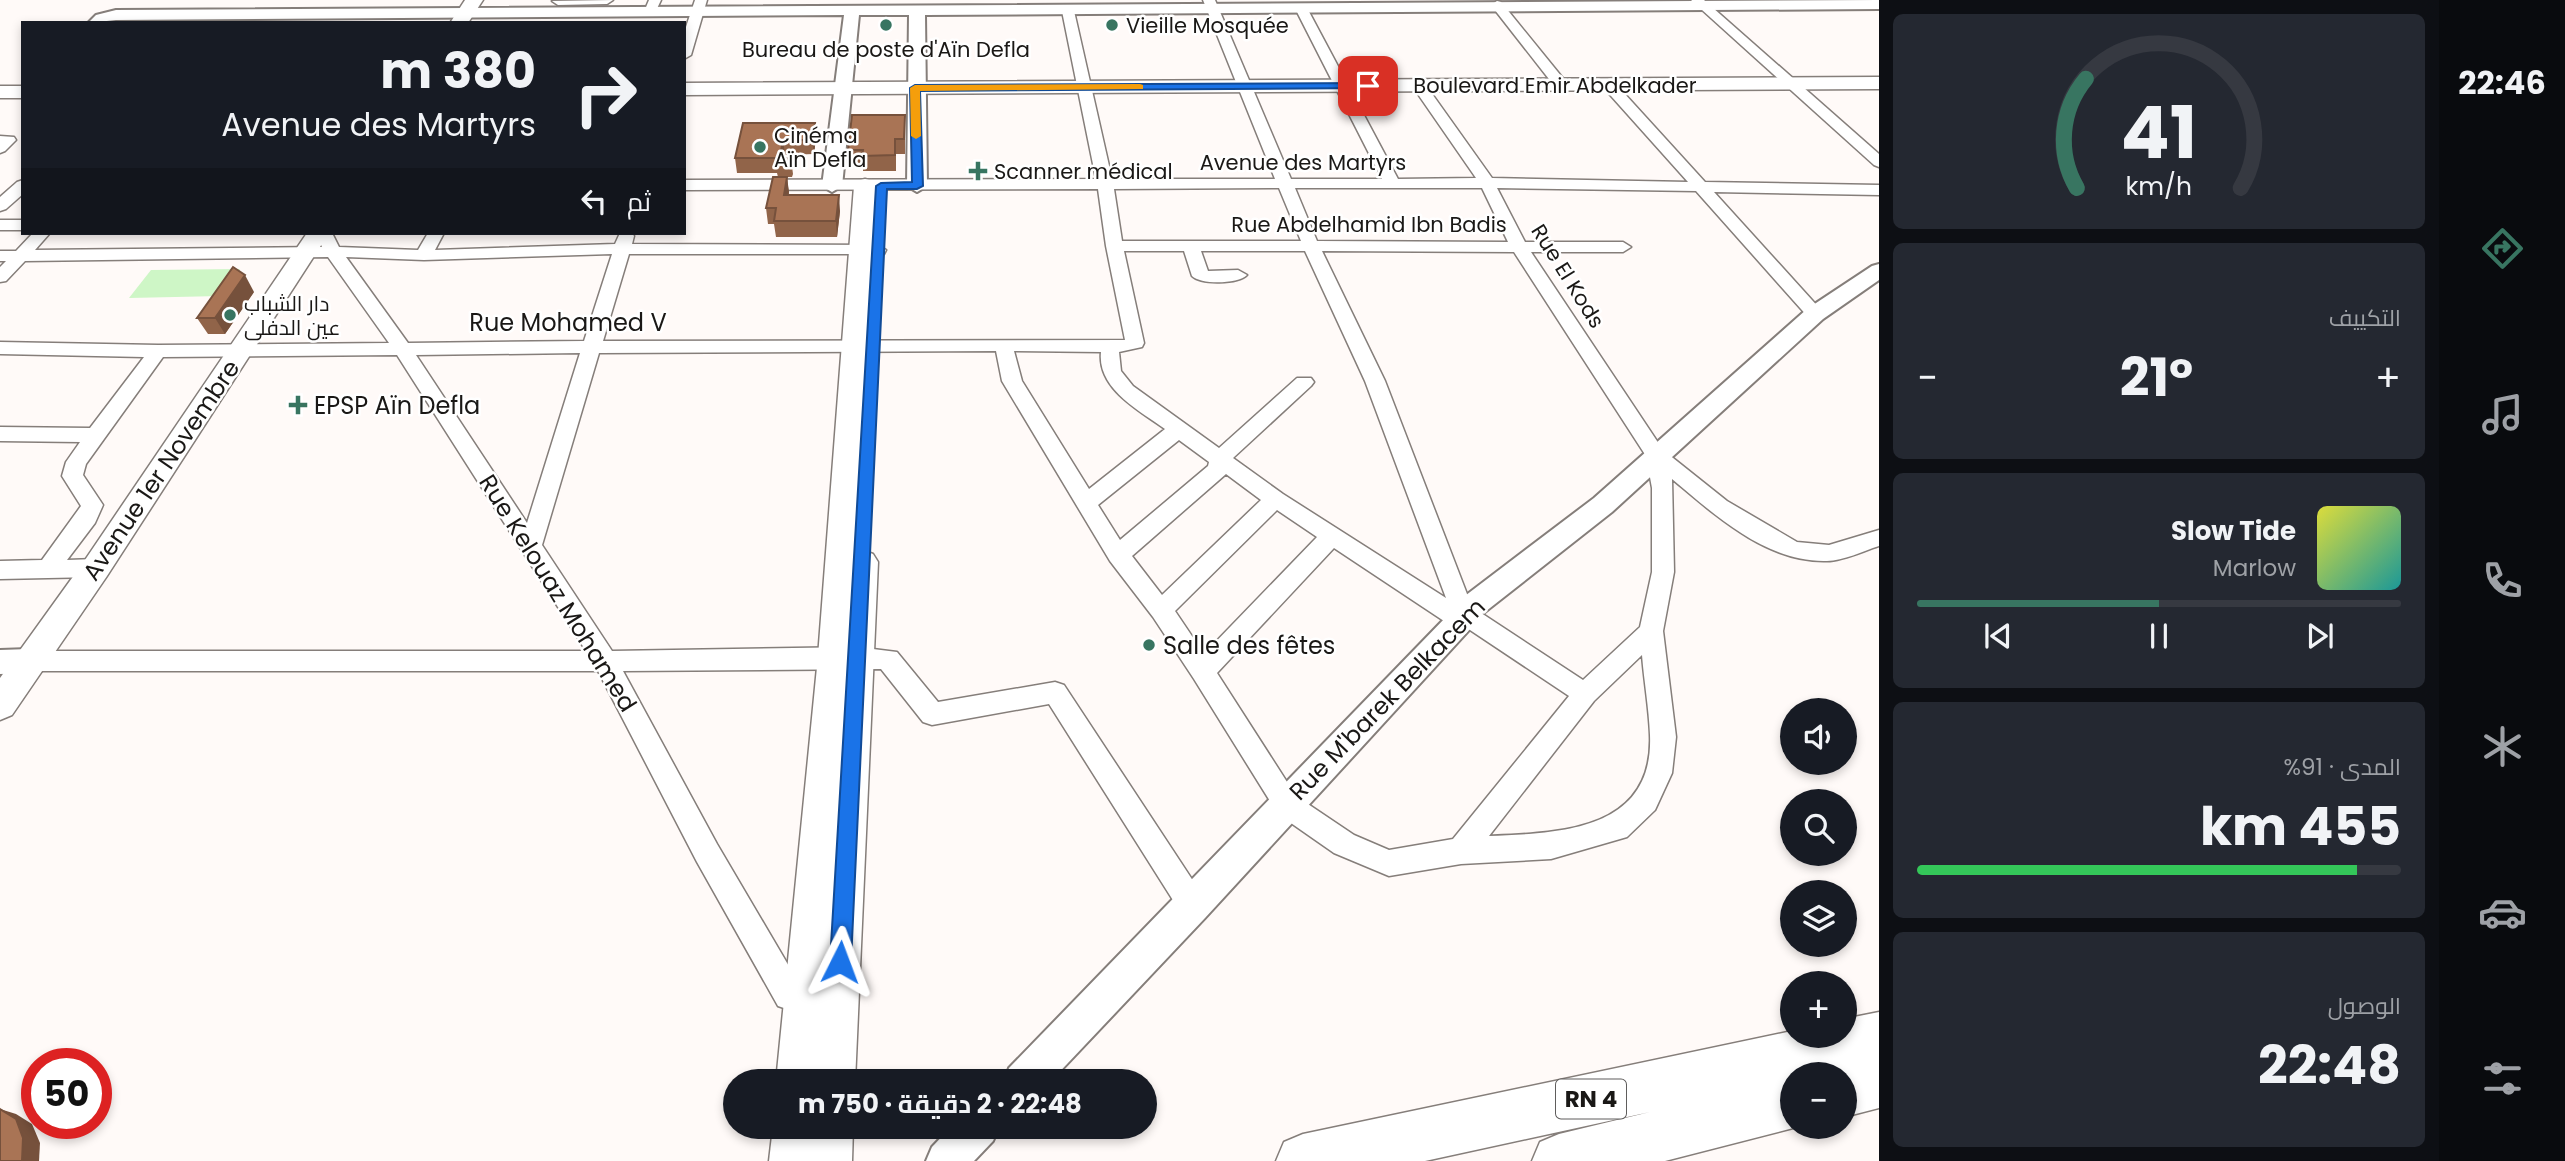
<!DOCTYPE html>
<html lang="ar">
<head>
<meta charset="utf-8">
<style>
	:root { --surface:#171b24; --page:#242831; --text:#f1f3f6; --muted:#9ea1a6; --line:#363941; --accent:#387561 }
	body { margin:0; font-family:Poppins,Cairo,sans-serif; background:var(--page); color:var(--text); direction:rtl; height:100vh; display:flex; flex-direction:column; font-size:26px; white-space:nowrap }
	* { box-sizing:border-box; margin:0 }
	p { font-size:23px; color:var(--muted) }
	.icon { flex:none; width:38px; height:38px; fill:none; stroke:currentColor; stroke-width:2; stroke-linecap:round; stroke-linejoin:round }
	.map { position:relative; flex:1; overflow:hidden; direction:ltr }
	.drawer { display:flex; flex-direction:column; gap:14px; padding:14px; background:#0d0f14; width:560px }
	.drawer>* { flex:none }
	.hud { position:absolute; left:21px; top:21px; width:665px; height:214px; border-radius:0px; box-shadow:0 4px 10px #0003; direction:rtl; background:#171b24; color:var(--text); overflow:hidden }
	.tools { position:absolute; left:1780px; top:698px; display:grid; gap:14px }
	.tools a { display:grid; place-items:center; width:77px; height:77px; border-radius:50%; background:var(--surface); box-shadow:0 4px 10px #0003; font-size:35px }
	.speed { position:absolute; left:21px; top:1048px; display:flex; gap:14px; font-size:35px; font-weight:700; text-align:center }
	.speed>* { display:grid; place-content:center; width:91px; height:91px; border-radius:50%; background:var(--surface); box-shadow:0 4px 10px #0003; line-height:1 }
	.speed .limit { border:10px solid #d22; background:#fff; color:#111 }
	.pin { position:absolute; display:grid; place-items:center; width:60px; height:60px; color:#fff; margin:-30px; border-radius:14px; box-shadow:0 4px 10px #0006 }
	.me { position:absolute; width:77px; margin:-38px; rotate:3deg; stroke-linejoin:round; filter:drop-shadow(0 0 5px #0008) }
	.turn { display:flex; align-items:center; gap:24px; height:147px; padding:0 35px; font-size:32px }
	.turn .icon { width:91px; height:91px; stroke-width:2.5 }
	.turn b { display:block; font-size:49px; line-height:60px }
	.then { display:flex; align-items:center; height:66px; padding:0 35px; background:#0003; gap:14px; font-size:26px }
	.big { font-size:52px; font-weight:700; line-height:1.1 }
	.drawer .tile { flex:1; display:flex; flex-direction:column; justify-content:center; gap:10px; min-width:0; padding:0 24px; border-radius:10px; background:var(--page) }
	.drawer .dial { align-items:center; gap:0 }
	.dial svg { height:182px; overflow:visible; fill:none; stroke:var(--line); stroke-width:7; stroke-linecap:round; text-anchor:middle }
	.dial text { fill:var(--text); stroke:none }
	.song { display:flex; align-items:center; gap:21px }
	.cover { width:84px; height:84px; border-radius:10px; background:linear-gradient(135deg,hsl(60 70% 55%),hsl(180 70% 35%)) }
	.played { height:7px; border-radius:4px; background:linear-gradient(90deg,var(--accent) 50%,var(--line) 50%) }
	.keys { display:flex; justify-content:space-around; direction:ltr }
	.heat { display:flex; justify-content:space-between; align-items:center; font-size:38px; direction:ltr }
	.charge { height:10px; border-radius:5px; background:linear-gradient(90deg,#34c759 91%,var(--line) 0) }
	.trip { position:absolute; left:723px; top:1069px; width:434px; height:70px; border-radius:35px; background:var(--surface); box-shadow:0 4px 10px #0003; font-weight:700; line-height:70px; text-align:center; direction:rtl }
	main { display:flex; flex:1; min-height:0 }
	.tab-bar { display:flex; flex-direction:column; width:126px; justify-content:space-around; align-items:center; background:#090b0e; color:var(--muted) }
	.tab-bar .icon { width:49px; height:49px }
	.tab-bar .current { color:var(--accent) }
	.tab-bar b { font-size:32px; color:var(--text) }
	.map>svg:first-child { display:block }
</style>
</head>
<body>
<main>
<nav class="tab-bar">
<b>22:46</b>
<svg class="icon current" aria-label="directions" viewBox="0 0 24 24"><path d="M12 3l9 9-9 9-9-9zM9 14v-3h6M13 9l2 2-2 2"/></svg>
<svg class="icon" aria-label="music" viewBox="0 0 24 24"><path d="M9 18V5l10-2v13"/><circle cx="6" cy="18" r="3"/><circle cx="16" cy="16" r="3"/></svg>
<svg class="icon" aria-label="phone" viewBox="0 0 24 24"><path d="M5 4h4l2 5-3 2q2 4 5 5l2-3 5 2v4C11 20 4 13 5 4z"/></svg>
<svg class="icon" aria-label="climate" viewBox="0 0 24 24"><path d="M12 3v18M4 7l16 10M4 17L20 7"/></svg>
<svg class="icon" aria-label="car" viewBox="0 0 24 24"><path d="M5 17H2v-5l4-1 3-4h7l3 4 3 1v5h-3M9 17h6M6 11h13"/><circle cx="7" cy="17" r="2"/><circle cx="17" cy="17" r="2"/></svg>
<svg class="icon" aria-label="filters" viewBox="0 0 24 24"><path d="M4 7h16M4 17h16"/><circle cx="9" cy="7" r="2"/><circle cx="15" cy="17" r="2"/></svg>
</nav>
<section class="drawer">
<div class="tile dial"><svg viewBox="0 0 100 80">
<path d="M14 69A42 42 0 1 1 86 69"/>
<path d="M14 69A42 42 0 0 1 18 21" stroke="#387561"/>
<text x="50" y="56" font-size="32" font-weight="700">41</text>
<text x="50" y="72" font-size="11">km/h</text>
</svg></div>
<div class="tile"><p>التكييف</p>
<div class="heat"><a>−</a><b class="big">21°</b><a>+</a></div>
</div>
<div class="tile">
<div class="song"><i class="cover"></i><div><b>Slow Tide</b><p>Marlow</p></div></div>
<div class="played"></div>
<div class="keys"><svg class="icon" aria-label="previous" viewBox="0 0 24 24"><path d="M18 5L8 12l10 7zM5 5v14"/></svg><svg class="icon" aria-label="pause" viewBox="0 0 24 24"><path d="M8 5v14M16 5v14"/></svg><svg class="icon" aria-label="next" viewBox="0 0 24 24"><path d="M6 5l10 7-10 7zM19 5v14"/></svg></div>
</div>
<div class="tile"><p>المدى · 91%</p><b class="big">455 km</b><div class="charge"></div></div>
<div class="tile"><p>الوصول</p><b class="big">22:48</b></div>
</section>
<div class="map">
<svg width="1879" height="1161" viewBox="0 0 1879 1161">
	<rect width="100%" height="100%" fill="#fffaf8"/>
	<path fill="#cef6c6" d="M240,269L221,296L129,298L151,270Z"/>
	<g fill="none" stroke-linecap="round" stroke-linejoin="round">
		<defs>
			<g id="minor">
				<path d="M613,0L607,4L558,5L552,1Z"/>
				<path d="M649,0H661L654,15L650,16L644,12Z"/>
				<path d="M695,0H707L691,55L684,59V33Z"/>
				<path d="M1203,0H1215L1291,179H1382L1295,8L1301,4L1307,8L1398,179L1476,178L1413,87L1420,83L1425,84L1492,178L1688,182L1603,87L1601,84L1608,80L1613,81L1705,182L1879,185V195L1714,192L1821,310L1824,314L1815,320L1809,318L1696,191L1497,188L1525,242H1623L1631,247L1623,252H1531L1663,450L1727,501L1797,542L1829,545L1879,530V546C1863,551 1843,561 1827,561C1767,563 1715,515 1672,479L1674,572L1663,631L1676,737L1672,773L1655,810L1627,837L1551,859L1461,864L1389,876L1334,853L1278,814L1194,679L1153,617L1110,561L1002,381L996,351L599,353L542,545L612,651L857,647L897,652L938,702L1055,682L1064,685L1203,896L1207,906L1203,916L1193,920L1183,916L1049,704L932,725L923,722L881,669L623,671L717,844L797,980L813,979L824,983L828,994L824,1005C809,1011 793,1012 778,1006L697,862L598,671H29L20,668L17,661L20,654L29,651H586L397,355L163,357L86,464L83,475L103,505L95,523L67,560L96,559L104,562L107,568L104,574L96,577L0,579V561L42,560L81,506L62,476L66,462L80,442L0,441V427L90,428L144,357L0,354V342L158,345L389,343L328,257L25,261L6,281L0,282V267L6,261H0V251H16L33,233H50L35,250L322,247L316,233H332L339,247L418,250L428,233H444L435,250L615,244L620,233H632L634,236L632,244L878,245L886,250L884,254H629L603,341L1125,340L1106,246L1098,189L684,190V180L1096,179L1062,11L1068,7L1074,11L1112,179H1275ZM1279,188L1301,241H1122L1114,189ZM1295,188H1482L1508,242L1317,241ZM1124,251H1184L1192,276C1201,285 1238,284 1247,275L1238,270L1208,271L1201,251H1305L1365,381L1446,598L1283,494L1233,458L1311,386L1314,382L1311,378H1297L1219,448L1133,386L1121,371L1119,352L1142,347L1144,343ZM1322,251L1514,252L1646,456L1652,488V572L1640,627L1583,680L1472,607L1385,381ZM612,254L584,341L408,343L346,257L424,260ZM1014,351L1101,352C1097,389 1140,411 1165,429L1089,489L1022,381ZM580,353L527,523L416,355ZM1179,440L1209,462L1208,466L1120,540L1098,505ZM1226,474L1261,500L1162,595L1132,556ZM1277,510L1317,537L1204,654L1175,611ZM1334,548L1453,627L1461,629L1467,628L1569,696L1453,839L1389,850L1354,835L1296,796L1217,673ZM1642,655C1644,681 1649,708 1650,735C1654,831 1560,833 1489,836L1594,701Z"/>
				<path d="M1691,0H1704L1879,154V167L1874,165Z"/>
				<path d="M1497,1L1501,2L1566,82V88H1556L1491,5Z"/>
				<path d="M0,136L14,137L16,140L5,151L0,153Z"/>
				<path d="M23,180V194L6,209L0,211V197L17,182Z"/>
				<rect x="0" y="220" width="23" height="10"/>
			</g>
			<g id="tertiary">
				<path d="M1879,0V9L925,15L927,186L917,192L907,186L909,15H859L842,186L832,192L822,186L844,15L116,20L88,23L96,15L116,10Z"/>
				<path d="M1879,264V280L1823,319L1612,512L1476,619L1471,628L1205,918L1050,1082H1004L1009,1068L1448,615L1453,605L1594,498L1807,309L1872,266Z"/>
				<path d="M29,649L40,652L44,661L40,670L29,673L0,674V650Z"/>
				<path d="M951,1127H999L993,1141L974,1161H926L932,1147Z"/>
			</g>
			<g id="secondary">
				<path d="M465,0H483L468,23H450Z"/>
				<path d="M865,179L873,181L876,186L857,552L862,550L873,554L878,562L855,1082H776L818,657L854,186L857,181Z"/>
				<path d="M307,233H329L107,576L12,715L0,720V678L85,560Z"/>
				<path d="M773,1127H853L852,1161H769Z"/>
			</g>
			<g id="primary">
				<path d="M1879,77V89L684,95V83Z"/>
				<rect x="0" y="86" width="23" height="12"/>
			</g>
			<path id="trunk" d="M1879,1012V1108L1844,1117V1074H1792V1127H1797L1665,1161H1532L1540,1142L1559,1134L1650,1112L1425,1161H1276L1284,1142L1303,1134L1792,1031V1036H1844V1019Z"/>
		</defs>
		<use href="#minor" stroke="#857e7a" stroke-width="3"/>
		<use href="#tertiary" stroke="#857e7a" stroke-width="4"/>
		<use href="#secondary" stroke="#857e7a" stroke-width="3"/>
		<use href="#primary" stroke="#857e7a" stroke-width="3"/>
		<use href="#trunk" stroke="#857e7a" stroke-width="3"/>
		<use href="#minor" fill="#fff" fill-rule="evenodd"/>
		<use href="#tertiary" fill="#fff" fill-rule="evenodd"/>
		<use href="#secondary" fill="#fff" fill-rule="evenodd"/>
		<use href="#primary" fill="#fff" fill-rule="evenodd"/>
		<use href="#trunk" fill="#fff" fill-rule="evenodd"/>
	</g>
	<g fill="#916449">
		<path d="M743,123L816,138L814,154L785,155L784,158L791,159L793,174L792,177H787L789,195L840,211L837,237H776L774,224H768L766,208L778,177L777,173H737L735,158Z"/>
		<path d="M905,130V154H896V171H863V166H850L848,150Z"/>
		<path d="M254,292L225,334H208L197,318Z"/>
	</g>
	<g fill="#76513c">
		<path d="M815,123L816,138L814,154L812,140Z"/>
		<path d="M783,140L785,155L783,163L780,157Z"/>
		<path d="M787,177L789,192L786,211L784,195Z"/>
		<path d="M839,195L840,211L837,237L836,221Z"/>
		<path d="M245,275L254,292L225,334L215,318Z"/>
		<path d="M0,1109L16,1114L32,1124L40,1143L39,1161H22Z"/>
	</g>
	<g fill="#a97455" stroke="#76513c" stroke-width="2">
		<path d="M852,115H905L904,139H895V155L862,156L863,150H848Z"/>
		<path d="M743,123H815L812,140H783L780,157L791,159L790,163H776L777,158H735Z"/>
		<path d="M773,177H787L784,195H839L836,221H774L776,208H766Z"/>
		<path d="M233,267L245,275L215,318H197Z"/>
		<path d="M0,1109L16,1119L23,1138L22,1161H0Z"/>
	</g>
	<path fill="#1a73e8" stroke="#114b97" stroke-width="2" d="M1368,83L1373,86L1372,88L920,91L923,186L917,189H887L851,962L848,969L840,972L833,969L830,962L876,186L881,183L912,182L910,88L915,85Z"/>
	<path fill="#f59e0b" d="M1140,84L1143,85V89L920,91L921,136L916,139L911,136L910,88L915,85Z"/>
	<g fill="#387561" stroke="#fff" stroke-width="2.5">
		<circle cx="886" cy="25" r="7"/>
		<circle cx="1112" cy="25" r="7"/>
		<circle cx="760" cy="147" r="7"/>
		<path d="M974.5 160.5h7v7h7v7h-7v7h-7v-7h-7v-7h7z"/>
		<circle cx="230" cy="315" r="7"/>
		<path d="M294.5 394.5h7v7h7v7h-7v7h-7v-7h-7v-7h7z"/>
		<circle cx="1149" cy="645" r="7"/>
	</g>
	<g text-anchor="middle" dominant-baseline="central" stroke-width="5" stroke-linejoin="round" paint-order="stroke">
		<g font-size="21" fill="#1a1816" stroke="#fff" text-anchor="start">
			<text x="1126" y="25">Vieille Mosquée</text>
			<text x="886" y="49" text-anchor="middle">Bureau de poste d'Aïn Defla</text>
			<text x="774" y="135">Cinéma<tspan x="774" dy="24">Aïn Defla</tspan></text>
			<text x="994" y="171">Scanner médical</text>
			<text x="244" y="303">دار الشباب<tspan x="244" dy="24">عين الدفلى</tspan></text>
		</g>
		<g font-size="21" fill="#1a1816" stroke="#fff">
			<text x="1555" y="85">Boulevard Emir Abdelkader</text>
			<text x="1303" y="162">Avenue des Martyrs</text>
			<text x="1369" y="224">Rue Abdelhamid Ibn Badis</text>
			<text transform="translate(1568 276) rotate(58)">Rue El Kods</text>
		</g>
		<rect fill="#fff" stroke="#5f5d5c" stroke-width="2" x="1556" y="1079.5" width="70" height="39" rx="5"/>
		<g font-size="23" font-weight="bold" fill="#1a1816">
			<text x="1591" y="1099">RN 4</text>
		</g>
		<g font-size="24" fill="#1a1816" stroke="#fff">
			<text x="568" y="322">Rue Mohamed V</text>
			<text transform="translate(161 470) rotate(-56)">Avenue 1er Novembre</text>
			<text transform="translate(558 593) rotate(58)">Rue Kelouaz Mohamed</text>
			<text transform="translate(1387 699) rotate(-46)">Rue M'barek Belkacem</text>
		</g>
		<g font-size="24" fill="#1a1816" stroke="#fff" text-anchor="start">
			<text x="314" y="405">EPSP Aïn Defla</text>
			<text x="1163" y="645">Salle des fêtes</text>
		</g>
	</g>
</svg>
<div class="tools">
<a><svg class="icon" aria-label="sound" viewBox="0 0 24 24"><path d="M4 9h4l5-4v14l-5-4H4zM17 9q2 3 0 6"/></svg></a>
<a><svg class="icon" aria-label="search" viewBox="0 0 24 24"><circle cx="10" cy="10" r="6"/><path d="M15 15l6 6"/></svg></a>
<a><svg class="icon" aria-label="layers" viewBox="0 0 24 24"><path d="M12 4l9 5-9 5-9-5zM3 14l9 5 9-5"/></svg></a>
<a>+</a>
<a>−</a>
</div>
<div class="speed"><div class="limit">50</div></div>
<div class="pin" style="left:1368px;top:86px;background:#d93025"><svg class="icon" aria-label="arrive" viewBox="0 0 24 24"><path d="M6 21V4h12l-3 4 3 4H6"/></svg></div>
<svg class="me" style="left:840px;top:962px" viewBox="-20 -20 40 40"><path d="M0-17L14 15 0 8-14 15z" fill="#1a73e8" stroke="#fff" stroke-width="4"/></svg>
<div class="trip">22:48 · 2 دقيقة · 750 m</div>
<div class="hud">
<div class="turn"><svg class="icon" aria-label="right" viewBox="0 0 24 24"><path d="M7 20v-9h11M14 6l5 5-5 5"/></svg><div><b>380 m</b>Avenue des Martyrs</div></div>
<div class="then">ثم<svg class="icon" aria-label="left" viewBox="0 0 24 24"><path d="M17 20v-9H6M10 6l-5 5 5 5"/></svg></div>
</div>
</div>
</main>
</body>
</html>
